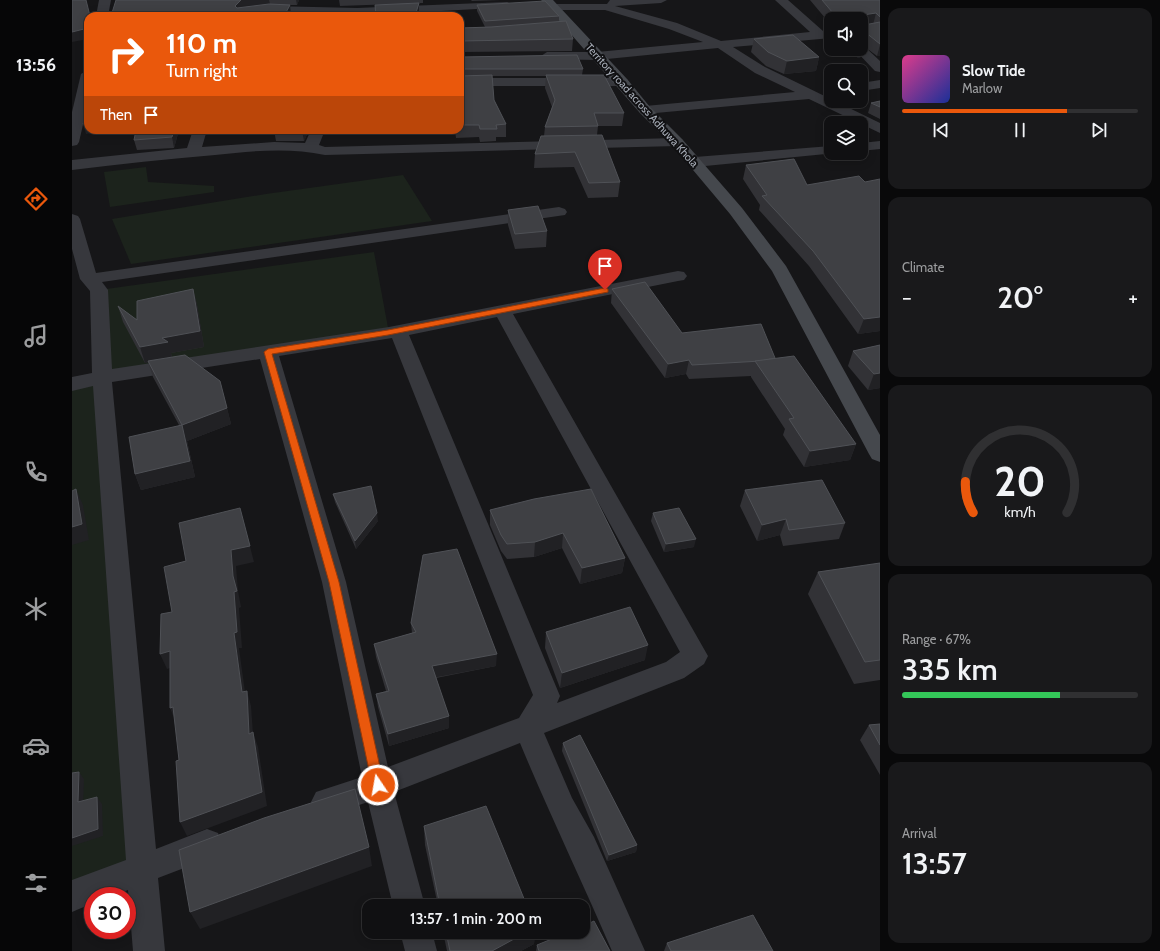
<!DOCTYPE html>
<html lang="en">
<head>
<meta charset="utf-8">
<style>
	:root { --surface:#101012; --page:#19191b; --text:#f1f3f6; --muted:#9c9d9f; --line:#303032; --accent:#ea580c }
	body { margin:0; font-family:Cabin,sans-serif; background:var(--page); color:var(--text); height:100vh; display:flex; flex-direction:column; font-size:15px; white-space:nowrap }
	* { box-sizing:border-box; margin:0 }
	p { font-size:13px; color:var(--muted) }
	.icon { flex:none; width:22px; height:22px; fill:none; stroke:currentColor; stroke-width:2; stroke-linecap:round; stroke-linejoin:round }
	.map { position:relative; flex:1; overflow:hidden }
	.details { display:flex; flex-direction:column; gap:8px; padding:8px; background:#09090a; width:280px }
	.details>* { flex:none }
	.hud { position:absolute; left:12px; top:12px; width:380px; height:122px; border-radius:12px; box-shadow:0 2px 10px #0003,0 0 0 1px var(--line); background:#ea580c; color:#fff; overflow:hidden }
	.controls { position:absolute; left:752px; top:12px; display:grid; gap:8px }
	.controls a { display:grid; place-items:center; width:44px; height:44px; border-radius:8px; background:var(--surface); box-shadow:0 2px 10px #0003,0 0 0 1px var(--line); font-size:20px }
	.speed { position:absolute; left:12px; top:887px; display:flex; gap:8px; font-size:20px; font-weight:700; text-align:center }
	.speed>* { display:grid; place-content:center; width:52px; height:52px; border-radius:50%; background:var(--surface); box-shadow:0 2px 10px #0003,0 0 0 1px var(--line); line-height:1 }
	.speed .limit { border:6px solid #d22; background:#fff; color:#111 }
	.pin { position:absolute; display:grid; place-items:center; width:34px; height:34px; color:#fff; margin:-41px -17px; border-radius:50% 50% 50% 0; rotate:-45deg; box-shadow:0 0 4px #0007 }
	.pin .icon { rotate:45deg }
	.me { position:absolute; width:44px; margin:-22px; rotate:348deg; stroke-linejoin:round; filter:drop-shadow(0 0 3px #0008) }
	.turn { display:flex; align-items:center; gap:14px; height:84px; padding:0 16px; font-size:18px }
	.turn .icon { width:52px; height:52px; stroke-width:2.5 }
	.turn b { display:block; font-size:28px; line-height:34px }
	.then { display:flex; align-items:center; height:38px; padding:0 16px; background:#0003; gap:8px; font-size:15px }
	.big { font-size:30px; font-weight:600; line-height:1.1 }
	.details .widget { flex:1; display:flex; flex-direction:column; justify-content:center; gap:6px; min-width:0; padding:0 14px; border-radius:12px; background:var(--page) }
	.details .dial { align-items:center; gap:0 }
	.dial svg { height:104px; overflow:visible; fill:none; stroke:var(--line); stroke-width:7; stroke-linecap:round; text-anchor:middle }
	.dial text { fill:var(--text); stroke:none }
	.song { display:flex; align-items:center; gap:12px }
	.cover { width:48px; height:48px; border-radius:6px; background:linear-gradient(135deg,hsl(330 70% 55%),hsl(230 70% 35%)) }
	.played { height:4px; border-radius:2px; background:linear-gradient(90deg,var(--accent) 70%,var(--line) 70%) }
	.keys { display:flex; justify-content:space-around; direction:ltr }
	.heat { display:flex; justify-content:space-between; align-items:center; font-size:22px; direction:ltr }
	.charge { height:6px; border-radius:3px; background:linear-gradient(90deg,#34c759 67%,var(--line) 0) }
	.trip { position:absolute; left:290px; top:899px; width:228px; height:40px; border-radius:12px; background:var(--surface); box-shadow:0 2px 10px #0003,0 0 0 1px var(--line); font-weight:600; line-height:40px; text-align:center }
	main { display:flex; flex:1; min-height:0 }
	.dock { display:flex; flex-direction:column; width:72px; justify-content:space-around; align-items:center; background:#060607; color:var(--muted) }
	.dock .icon { width:28px; height:28px }
	.dock .active { color:var(--accent) }
	.dock b { font-size:18px; color:var(--text) }
	.map>svg:first-child { display:block }
</style>
</head>
<body>
<main>
<nav class="dock">
<b>13:56</b>
<svg class="icon active" aria-label="directions" viewBox="0 0 24 24"><path d="M12 3l9 9-9 9-9-9zM9 14v-3h6M13 9l2 2-2 2"/></svg>
<svg class="icon" aria-label="music" viewBox="0 0 24 24"><path d="M9 18V5l10-2v13"/><circle cx="6" cy="18" r="3"/><circle cx="16" cy="16" r="3"/></svg>
<svg class="icon" aria-label="phone" viewBox="0 0 24 24"><path d="M5 4h4l2 5-3 2q2 4 5 5l2-3 5 2v4C11 20 4 13 5 4z"/></svg>
<svg class="icon" aria-label="climate" viewBox="0 0 24 24"><path d="M12 3v18M4 7l16 10M4 17L20 7"/></svg>
<svg class="icon" aria-label="car" viewBox="0 0 24 24"><path d="M5 17H2v-5l4-1 3-4h7l3 4 3 1v5h-3M9 17h6M6 11h13"/><circle cx="7" cy="17" r="2"/><circle cx="17" cy="17" r="2"/></svg>
<svg class="icon" aria-label="filters" viewBox="0 0 24 24"><path d="M4 7h16M4 17h16"/><circle cx="9" cy="7" r="2"/><circle cx="15" cy="17" r="2"/></svg>
</nav>
<div class="map">
<svg width="808" height="951" viewBox="0 0 808 951">
	<rect width="100%" height="100%" fill="#161618"/>
	<g fill="#1c231c">
		<path d="M74,167L76,182L142,186V192L38,207L32,172Z"/>
		<path d="M331,175L360,221L59,264L40,219L194,194Z"/>
		<path d="M302,252L317,333L30,378L71,868L0,896V384L30,377L27,290Z"/>
	</g>
	<g fill="none" stroke-linecap="round" stroke-linejoin="round">
		<g fill="#37383d" fill-rule="evenodd">
			<path d="M27,0H39L36,16H24Z"/>
			<path d="M538,0H595L589,3L543,6L605,23L649,41L738,32L703,0H716L751,31L759,30V38L661,47L693,67L808,123V133L737,99L573,114L568,113L566,110L568,107L573,106L723,92L683,73L646,48L525,60L471,59L469,56L475,52H525L631,42L597,29L533,10H479L473,7L479,4H535Z"/>
			<path d="M435,2L441,5L439,7L285,16L198,12L166,16L172,9L198,6L285,8Z"/>
			<path d="M789,45L792,46L808,61V72L803,71L782,49H789Z"/>
			<path d="M16,70V103L7,142L5,145L0,146V112L9,74Z"/>
			<path d="M388,78H550L555,79L557,82L555,85L550,86H388Z"/>
			<path d="M808,80V88L789,91V83Z"/>
			<path d="M121,130H135L130,147L202,142L233,143L239,130H253L247,145L253,147L605,138L610,139L612,142L610,145L605,146L253,155C217,147 179,151 143,155C95,159 48,164 0,170V160L115,148Z"/>
			<path d="M808,141V149L789,151V143Z"/>
			<path d="M759,146V153H764L623,167L618,165L615,162L618,159L623,157Z"/>
			<path d="M487,207L493,209L495,212L493,215L30,282L36,290L40,369L317,327L606,271L612,272L615,276L612,280L606,281L441,314L636,656L632,664L612,678L472,733L500,798L522,837L573,951H540C510,881 477,813 448,743L322,792L353,906H321L296,802L254,816L244,812L239,802L244,792L290,777L250,582L188,359L40,382L84,849L135,829L146,833L150,844L146,855L86,878L93,951H61L56,890L40,896H21V903L0,912V880L54,860L21,386L0,391V377L20,373L18,291L8,279L0,249V214L6,216L8,219L24,273ZM425,317L608,652L594,662L485,703L488,696L337,335ZM320,338L461,695L447,718L316,767L274,582L207,356Z"/>
			<path d="M328,932H360L365,951H333Z"/>
		</g>
		<path fill="#45484d" fill-rule="evenodd" d="M469,0H481L555,79L578,107L610,139L670,208L714,266L808,435V462L800,459L797,454L700,271L658,214L600,145L568,113Z"/>
	</g>
	<g fill="#323236">
		<path d="M44,0H227L225,5H207L219,14L218,16H39Z"/>
		<path d="M267,0H351V3H347V16H303V5L322,4L268,6Z"/>
		<path d="M399,0H429L400,1Z"/>
		<path d="M738,0H808V56H805L789,44L791,46L788,58H786L779,49H789V19H759V25Z"/>
		<path d="M405,5L487,16V21L501,39L500,51L388,52V28L413,27L405,11Z"/>
		<path d="M682,39L747,57L744,71L712,74L694,66L679,52Z"/>
		<path d="M388,57L511,69L510,75L552,113L550,126H526L525,135L548,182L546,197L516,198L502,167L462,168L463,154L472,136L473,127L480,107L473,88L474,76H420L422,100L434,124V137H424V141L408,142L407,137L384,138L383,130H388V76H391L388,64Z"/>
		<path d="M808,101V119L796,113L799,103Z"/>
		<path d="M107,130L102,148L65,150L62,140Z"/>
		<path d="M202,130H237L232,141H204Z"/>
		<path d="M674,165L735,185L793,182L808,179V331L786,334L737,266L687,210L688,205L671,179Z"/>
		<path d="M436,210L475,231L474,247L443,249L436,225Z"/>
		<path d="M121,289L125,305L132,347L99,353L100,358L148,381L159,424L115,441L123,477L69,490L63,474L107,425L81,377L76,362L73,363L51,322L46,306L65,320Z"/>
		<path d="M540,289L610,333L703,358L784,444L778,460L732,467L711,435L713,429L679,377V376L617,379L614,374L593,378L539,303Z"/>
		<path d="M808,345V388L796,390L776,366L781,351Z"/>
		<path d="M673,490L773,523L767,539L711,546L708,535L685,541L668,506Z"/>
		<path d="M261,494L306,521L284,549L263,502Z"/>
		<path d="M462,499L553,558L550,573L508,584L490,548L462,557L435,559L429,551L418,525V510Z"/>
		<path d="M581,513L622,547L592,552L579,521Z"/>
		<path d="M808,563V680L782,684L736,594L746,572Z"/>
		<path d="M339,623L424,666L364,678L377,716V728L317,746L306,707L304,694L314,691L304,657L302,644L340,633Z"/>
		<path d="M474,632L573,660L488,688L473,648Z"/>
		<path d="M808,724V775L788,740L797,725Z"/>
		<path d="M491,743L565,845L564,852L535,861L490,751Z"/>
		<path d="M352,826L455,906H366L353,845Z"/>
		<path d="M371,932H463L462,944L449,951H375Z"/>
		<path d="M595,943L701,951H592Z"/>
		<path d="M465,945L538,951H464Z"/>
	</g>
	<g fill="#212124">
		<path d="M169,0H197L198,4L165,15L163,6Z"/>
		<path d="M224,0H227L225,5Z"/>
		<path d="M347,3V16H343Z"/>
		<path d="M218,5L219,14L218,16H212Z"/>
		<path d="M804,13L801,25L789,26L791,15Z"/>
		<path d="M16,28V39L0,42V32Z"/>
		<path d="M793,32L789,45V36Z"/>
		<path d="M808,45V56H805Z"/>
		<path d="M790,46H791L788,58H786Z"/>
		<path d="M747,57L744,71L712,74L715,61Z"/>
		<path d="M16,123V130H52L14,134L11,124Z"/>
		<path d="M102,130H107L102,148L100,137Z"/>
		<path d="M230,130H237L232,141Z"/>
		<path d="M121,289L125,305L132,347L99,353L100,358L73,363L68,347L90,338Z"/>
		<path d="M808,317V331L786,334L792,319Z"/>
		<path d="M617,360L614,374L593,378L596,364Z"/>
		<path d="M808,373V388L796,390L802,374Z"/>
		<path d="M155,408L159,424L115,441L123,477L69,490L63,474L110,425Z"/>
		<path d="M784,444L778,460L732,467L738,451Z"/>
		<path d="M4,489L11,505L17,540L0,545V527Z"/>
		<path d="M168,508L182,562L164,566L166,591L169,607L167,608L170,648H167L175,707L170,692L162,633L159,550Z"/>
		<path d="M305,513L306,521L284,549L283,541Z"/>
		<path d="M714,519L708,535L685,541L690,525Z"/>
		<path d="M491,533L490,548L462,557L463,542Z"/>
		<path d="M624,539L622,547L592,552L594,544Z"/>
		<path d="M553,558L550,573L508,584L510,568Z"/>
		<path d="M576,645L573,660L488,688L490,673Z"/>
		<path d="M98,651L104,666L95,669L88,654Z"/>
		<path d="M425,654L424,666L360,678V666Z"/>
		<path d="M175,691L179,706L182,748L177,734Z"/>
		<path d="M101,707L104,723L98,708Z"/>
		<path d="M377,716V728L317,746L316,734Z"/>
		<path d="M181,732L186,747L195,806L115,836L108,822Z"/>
		<path d="M7,772L12,779L11,809L6,802Z"/>
		<path d="M25,797L30,804L31,836L0,846V838Z"/>
		<path d="M565,845L564,852L535,861L537,855Z"/>
		<path d="M297,847L300,866L128,929L118,912Z"/>
		<path d="M455,932H463L462,944L449,951H420Z"/>
	</g>
	<g fill="#3f4044" stroke="#4f5156">
		<path d="M0,0H14L18,16H16V28L0,32Z"/>
		<path d="M44,0H169L163,6L165,8L197,4L218,5L212,16H39Z"/>
		<path d="M750,0H808V17L804,13L791,15V23L792,25L808,22V44L793,32L791,36H789V19H766Z"/>
		<path d="M473,1L487,16L413,21L405,5Z"/>
		<path d="M347,3L343,16H304L303,5Z"/>
		<path d="M494,21L501,39L388,41V28L419,27Z"/>
		<path d="M721,35L747,57L715,61L696,52L682,39Z"/>
		<path d="M505,55L511,69H391L388,57Z"/>
		<path d="M420,75L422,100L434,124L424,125L425,129H408L407,125H388V76Z"/>
		<path d="M474,75H532L552,113H522L526,126L473,127L483,100Z"/>
		<path d="M808,101V107L799,103Z"/>
		<path d="M16,112V123L11,124Z"/>
		<path d="M64,130H102L100,137L62,140Z"/>
		<path d="M530,135L548,182L517,183L503,152L463,154L469,136Z"/>
		<path d="M722,159L735,185L787,176L793,182L808,179V317L792,319L741,251L690,196L695,195L674,165Z"/>
		<path d="M466,206L475,231L443,234L436,210Z"/>
		<path d="M573,282L610,333L689,324L703,358L689,361L620,365L617,360L596,364L540,289Z"/>
		<path d="M121,289L128,331L90,338L96,342L68,347L46,306L65,320V301Z"/>
		<path d="M808,345V373L802,374L781,351Z"/>
		<path d="M113,355L148,381L155,408L110,425L76,361Z"/>
		<path d="M722,356L784,444L738,451L717,419L722,418L683,361Z"/>
		<path d="M110,425L118,461L63,474L57,437Z"/>
		<path d="M750,480L773,523L717,530L714,519L690,525L673,490Z"/>
		<path d="M299,486L305,513L283,541L261,494Z"/>
		<path d="M4,489L10,524L0,527V491Z"/>
		<path d="M519,489L553,558L510,568L491,533L463,542L435,544L429,535L418,510L462,499Z"/>
		<path d="M168,508L178,546L159,550L161,576L165,591L162,592L165,632L162,633L170,692L175,691L177,734L181,732L190,792L108,822L104,761L107,760L101,707L98,708V651L88,654L89,614L100,612L92,567L114,561L107,523Z"/>
		<path d="M607,508L624,539L594,544L581,513Z"/>
		<path d="M385,549L425,654L360,666L377,716L316,734L304,694L317,691L302,644L344,632L339,623L351,555Z"/>
		<path d="M808,563V660L793,662L746,572Z"/>
		<path d="M558,607L576,645L490,673L474,632Z"/>
		<path d="M808,724V745L797,725Z"/>
		<path d="M508,735L565,845L537,855L491,743Z"/>
		<path d="M7,772L6,802L25,797L26,829L0,838V773Z"/>
		<path d="M283,789L297,847L118,912L107,850L192,818Z"/>
		<path d="M414,806L455,906H368L352,826Z"/>
		<path d="M681,915L701,951H599L595,943Z"/>
		<path d="M522,921L538,951H467L465,945L497,932H511V926Z"/>
		<path d="M374,932H455L420,951H378Z"/>
	</g>
	<path fill="#ea580c" stroke="#983908" d="M533,288L536,289V292L316,335L200,354L267,582L312,785L310,789L306,791L301,789L257,582L192,352L196,349L316,330Z"/>
	<g text-anchor="middle" dominant-baseline="central" stroke-width="4" stroke-linejoin="round" paint-order="stroke">
		<g font-size="11" fill="#a8aeb8" stroke="#111113">
			<text transform="translate(570 105) rotate(48)">Territory road across Adhuwa Khola</text>
		</g>
	</g>
</svg>
<div class="controls">
<a><svg class="icon" aria-label="sound" viewBox="0 0 24 24"><path d="M4 9h4l5-4v14l-5-4H4zM17 9q2 3 0 6"/></svg></a>
<a><svg class="icon" aria-label="search" viewBox="0 0 24 24"><circle cx="10" cy="10" r="6"/><path d="M15 15l6 6"/></svg></a>
<a><svg class="icon" aria-label="layers" viewBox="0 0 24 24"><path d="M12 4l9 5-9 5-9-5zM3 14l9 5 9-5"/></svg></a>
</div>
<div class="speed"><div class="limit">30</div></div>
<div class="pin" style="left:533px;top:290px;background:#d93025"><svg class="icon" aria-label="arrive" viewBox="0 0 24 24"><path d="M6 21V4h12l-3 4 3 4H6"/></svg></div>
<svg class="me" style="left:306px;top:785px" viewBox="-20 -20 40 40"><circle r="17" fill="#ea580c" stroke="#fff" stroke-width="3"/><path d="M0-11L8 9 0 5-8 9z" fill="#fff"/></svg>
<div class="trip">13:57 · 1 min · 200 m</div>
<div class="hud">
<div class="turn"><svg class="icon" aria-label="right" viewBox="0 0 24 24"><path d="M7 20v-9h11M14 6l5 5-5 5"/></svg><div><b>110 m</b>Turn right</div></div>
<div class="then">Then<svg class="icon" aria-label="arrive" viewBox="0 0 24 24"><path d="M6 21V4h12l-3 4 3 4H6"/></svg></div>
</div>
</div>
<section class="details">
<div class="widget">
<div class="song"><i class="cover"></i><div><b>Slow Tide</b><p>Marlow</p></div></div>
<div class="played"></div>
<div class="keys"><svg class="icon" aria-label="previous" viewBox="0 0 24 24"><path d="M18 5L8 12l10 7zM5 5v14"/></svg><svg class="icon" aria-label="pause" viewBox="0 0 24 24"><path d="M8 5v14M16 5v14"/></svg><svg class="icon" aria-label="next" viewBox="0 0 24 24"><path d="M6 5l10 7-10 7zM19 5v14"/></svg></div>
</div>
<div class="widget"><p>Climate</p>
<div class="heat"><a>−</a><b class="big">20°</b><a>+</a></div>
</div>
<div class="widget dial"><svg viewBox="0 0 100 80">
<path d="M14 69A42 42 0 1 1 86 69"/>
<path d="M14 69A42 42 0 0 1 8 45" stroke="#ea580c"/>
<text x="50" y="56" font-size="32" font-weight="700">20</text>
<text x="50" y="72" font-size="11">km/h</text>
</svg></div>
<div class="widget"><p>Range · 67%</p><b class="big">335 km</b><div class="charge"></div></div>
<div class="widget"><p>Arrival</p><b class="big">13:57</b></div>
</section>
</main>
</body>
</html>
